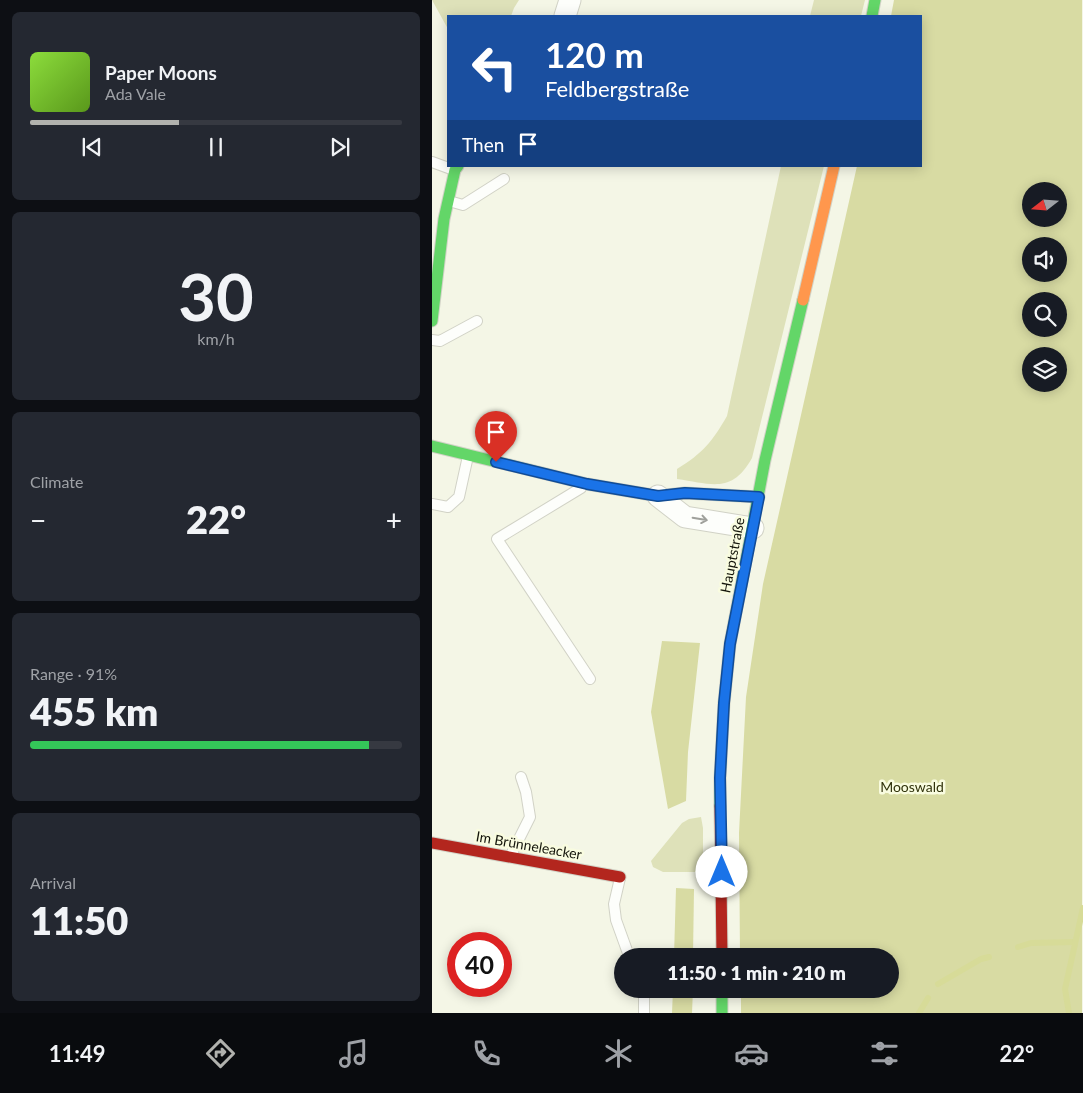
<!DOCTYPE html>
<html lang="en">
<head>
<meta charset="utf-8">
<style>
	:root { --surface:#171b24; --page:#242831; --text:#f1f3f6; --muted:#9ea1a6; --line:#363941; --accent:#b1b2ae }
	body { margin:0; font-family:Lato,sans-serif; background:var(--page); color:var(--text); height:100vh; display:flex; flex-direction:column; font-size:19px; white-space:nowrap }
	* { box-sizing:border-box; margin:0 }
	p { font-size:16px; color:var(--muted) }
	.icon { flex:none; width:28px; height:28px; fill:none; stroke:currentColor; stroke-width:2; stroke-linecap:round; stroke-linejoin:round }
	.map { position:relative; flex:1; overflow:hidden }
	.side { display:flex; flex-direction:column; gap:12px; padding:12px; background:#0d0f14; width:432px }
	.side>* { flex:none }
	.banner { position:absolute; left:15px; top:15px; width:475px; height:152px; border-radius:0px; box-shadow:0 2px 12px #0003; background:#1a4fa0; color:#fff; overflow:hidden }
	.needle { width:32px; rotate:253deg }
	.controls { position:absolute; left:590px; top:182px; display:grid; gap:10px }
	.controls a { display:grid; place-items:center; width:45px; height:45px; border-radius:50%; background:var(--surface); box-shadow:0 2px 12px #0003; font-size:25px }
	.speed { position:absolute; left:15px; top:932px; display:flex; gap:10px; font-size:25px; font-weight:700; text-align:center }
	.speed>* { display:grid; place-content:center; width:65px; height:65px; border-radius:50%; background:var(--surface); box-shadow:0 2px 12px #0003; line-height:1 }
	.speed .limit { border:8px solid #d22; background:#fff; color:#111 }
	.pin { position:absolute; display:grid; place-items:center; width:42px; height:42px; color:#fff; margin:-51px -21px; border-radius:50% 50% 50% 0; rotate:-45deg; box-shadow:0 0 5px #0007 }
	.pin .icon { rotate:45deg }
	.me { position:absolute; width:55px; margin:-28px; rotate:0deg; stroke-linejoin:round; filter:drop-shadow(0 0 4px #0008) }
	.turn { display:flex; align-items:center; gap:18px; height:105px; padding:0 15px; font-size:22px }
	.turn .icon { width:65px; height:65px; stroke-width:2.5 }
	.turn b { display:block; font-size:35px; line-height:42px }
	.then { display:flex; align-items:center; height:48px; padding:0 15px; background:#0003; gap:10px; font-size:19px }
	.big { font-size:38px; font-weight:800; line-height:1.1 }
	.side .tile { flex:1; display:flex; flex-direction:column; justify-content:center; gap:8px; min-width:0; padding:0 18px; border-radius:8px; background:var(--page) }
	.side .dial { align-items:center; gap:0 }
	.dial b { font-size:65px; line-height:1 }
	.song { display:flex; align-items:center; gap:15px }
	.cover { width:60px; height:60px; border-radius:8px; background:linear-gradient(135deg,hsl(90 70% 55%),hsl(90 70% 35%)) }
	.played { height:5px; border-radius:2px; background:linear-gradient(90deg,var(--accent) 40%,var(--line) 40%) }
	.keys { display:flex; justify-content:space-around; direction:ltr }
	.heat { display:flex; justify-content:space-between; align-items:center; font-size:28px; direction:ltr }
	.charge { height:8px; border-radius:4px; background:linear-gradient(90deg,#34c759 91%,var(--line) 0) }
	.trip { position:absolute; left:182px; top:948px; width:285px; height:50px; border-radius:25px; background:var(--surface); box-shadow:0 2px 12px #0003; font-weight:800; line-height:50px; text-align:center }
	.tabs { display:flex; height:80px; justify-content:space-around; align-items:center; background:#090b0e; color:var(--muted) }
	.tabs .icon { width:35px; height:35px }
	.tabs .on { color:var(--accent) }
	.tabs b { font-size:22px; color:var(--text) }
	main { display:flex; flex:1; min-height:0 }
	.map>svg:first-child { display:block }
</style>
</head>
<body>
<main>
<section class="side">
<div class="tile">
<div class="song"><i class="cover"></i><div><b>Paper Moons</b><p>Ada Vale</p></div></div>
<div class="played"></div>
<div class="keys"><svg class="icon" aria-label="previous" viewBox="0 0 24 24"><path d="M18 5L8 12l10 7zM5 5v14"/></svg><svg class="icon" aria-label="pause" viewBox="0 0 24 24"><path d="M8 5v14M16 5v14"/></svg><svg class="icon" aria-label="next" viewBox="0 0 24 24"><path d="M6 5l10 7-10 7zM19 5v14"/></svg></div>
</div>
<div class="tile dial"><b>30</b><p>km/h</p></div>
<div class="tile"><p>Climate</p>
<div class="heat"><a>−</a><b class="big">22°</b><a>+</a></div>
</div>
<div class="tile"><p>Range · 91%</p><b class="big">455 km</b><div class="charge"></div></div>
<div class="tile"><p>Arrival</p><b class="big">11:50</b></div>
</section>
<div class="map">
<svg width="651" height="1013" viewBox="0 0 651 1013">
	<rect width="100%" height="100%" fill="#f4f6e6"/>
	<g fill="#dee1b9">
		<path d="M0,0H87L82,8L79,16H16V29Z"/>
		<path d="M382,0H433L429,16H378Z"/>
		<path d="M349,166H392L320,458C300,494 280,484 245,479V469C271,453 280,442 295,416Z"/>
		<path d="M269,817L271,828V865H268V872H231L221,867L219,861L250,823L257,819Z"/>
	</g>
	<g fill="#d8dba3" fill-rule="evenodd">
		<path d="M462,0H650V1013H309V989H459V956H308L307,833L314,697L331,584L425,166H489V16H459ZM599,191H626V219H599ZM599,246H626V274H599ZM599,301H626V329H599ZM599,356H626V384H599Z"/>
		<path d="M230,641L268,643L256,752L254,801L236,809L219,712Z"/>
		<path d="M244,888L262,889L261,956H242Z"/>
		<path d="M241,989H261L260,1013H240Z"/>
	</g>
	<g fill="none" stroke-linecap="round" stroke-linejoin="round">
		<g stroke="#d7db98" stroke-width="6">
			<path d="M586,947L599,943L643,942"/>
			<path d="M506,984L549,959L557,957"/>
			<path d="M487,1013L496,998"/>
			<path d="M637,1013L633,989L651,908"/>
		</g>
		<defs>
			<g id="lane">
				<path d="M0,162L22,170"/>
				<path d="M17,201L31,205L72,179"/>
				<path d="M0,340L8,341L45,321"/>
				<path d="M149,488L65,539L158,679"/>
				<path d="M0,504L16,507L27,497L36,456"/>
				<path d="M79,855L98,817L94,792L89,777"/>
				<path d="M188,878L182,904L184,920L197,956"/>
				<path d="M210,989L212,994V1013"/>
			</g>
			<g id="street">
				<path d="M133,16L138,0"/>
				<path d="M226,496L253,517L321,528"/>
			</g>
			<g id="fast">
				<path d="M440,16L443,0"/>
				<path d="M0,321L12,219L23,170L26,166"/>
				<path d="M0,446L155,484L226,496L253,493L327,497"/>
				<path d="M288,806V778L292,703L298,644L333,460L371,300"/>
				<path d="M290,989V1013"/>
			</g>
			<path id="slow" d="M371,300L402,166"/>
			<g id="jam">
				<path d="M288,806L290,956"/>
				<path d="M0,843L188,877"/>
			</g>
		</defs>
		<use href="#lane" stroke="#d1d2c6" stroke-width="12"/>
		<use href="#street" stroke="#d1d2c6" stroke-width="23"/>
		<use href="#fast" stroke="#d1d2c6" stroke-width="13"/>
		<use href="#slow" stroke="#d1d2c6" stroke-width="13"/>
		<use href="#jam" stroke="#d1d2c6" stroke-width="13"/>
		<use href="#lane" stroke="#fdfefb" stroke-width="10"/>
		<use href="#street" stroke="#fdfefb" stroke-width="21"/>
		<use href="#fast" stroke="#63d668" stroke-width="11"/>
		<use href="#slow" stroke="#ff974d" stroke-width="11"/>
		<use href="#jam" stroke="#b3261e" stroke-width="11"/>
	</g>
	<defs><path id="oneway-shaft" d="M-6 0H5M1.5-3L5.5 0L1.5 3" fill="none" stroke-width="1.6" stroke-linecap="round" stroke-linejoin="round" transform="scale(1.25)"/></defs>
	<use stroke="#9fa09b" href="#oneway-shaft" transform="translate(268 519) rotate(10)"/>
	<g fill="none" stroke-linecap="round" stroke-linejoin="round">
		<defs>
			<path id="route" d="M64,462L155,484L226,496L253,493L327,497L298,644L292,703L288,778L290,872"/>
		</defs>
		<use href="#route" stroke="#114b97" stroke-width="12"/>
		<use href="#route" stroke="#1a73e8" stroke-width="9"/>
	</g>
	<g text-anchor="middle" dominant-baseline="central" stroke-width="5" stroke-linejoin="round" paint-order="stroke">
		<g font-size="14" fill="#13140a" stroke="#f9fce0">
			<text transform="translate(300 555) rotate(-79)">Hauptstraße</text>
			<text transform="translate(97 845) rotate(10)">Im Brünneleacker</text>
		</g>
		<g font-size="14" fill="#31330c" stroke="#f9fce0">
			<text x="480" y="786">Mooswald</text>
		</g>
	</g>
</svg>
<div class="controls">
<a><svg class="needle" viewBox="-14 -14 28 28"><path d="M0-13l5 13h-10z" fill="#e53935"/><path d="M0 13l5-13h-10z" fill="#9ea1a6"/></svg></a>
<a><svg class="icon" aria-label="sound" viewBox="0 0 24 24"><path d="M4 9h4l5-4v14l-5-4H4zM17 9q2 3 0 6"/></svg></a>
<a><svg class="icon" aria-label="search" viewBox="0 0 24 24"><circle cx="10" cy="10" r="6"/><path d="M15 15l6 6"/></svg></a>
<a><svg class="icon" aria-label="layers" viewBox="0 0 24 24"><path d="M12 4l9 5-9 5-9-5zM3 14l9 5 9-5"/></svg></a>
</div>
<div class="speed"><div class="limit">40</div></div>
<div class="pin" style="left:64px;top:462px;background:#d93025"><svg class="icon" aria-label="arrive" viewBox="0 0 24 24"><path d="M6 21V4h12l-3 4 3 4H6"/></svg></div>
<svg class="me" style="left:290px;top:872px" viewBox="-20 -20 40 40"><circle r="19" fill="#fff"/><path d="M0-13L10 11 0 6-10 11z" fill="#1a73e8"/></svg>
<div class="trip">11:50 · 1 min · 210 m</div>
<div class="banner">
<div class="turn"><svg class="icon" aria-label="left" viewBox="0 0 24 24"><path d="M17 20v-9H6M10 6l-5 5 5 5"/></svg><div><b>120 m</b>Feldbergstraße</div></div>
<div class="then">Then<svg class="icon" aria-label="arrive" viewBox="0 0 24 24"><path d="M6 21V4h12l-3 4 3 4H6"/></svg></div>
</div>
</div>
</main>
<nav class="tabs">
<b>11:49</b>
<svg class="icon on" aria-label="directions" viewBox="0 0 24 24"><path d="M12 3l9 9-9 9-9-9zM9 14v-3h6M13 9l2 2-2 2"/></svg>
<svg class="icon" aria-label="music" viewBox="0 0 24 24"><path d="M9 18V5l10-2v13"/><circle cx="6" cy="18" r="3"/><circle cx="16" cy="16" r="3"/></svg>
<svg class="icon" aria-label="phone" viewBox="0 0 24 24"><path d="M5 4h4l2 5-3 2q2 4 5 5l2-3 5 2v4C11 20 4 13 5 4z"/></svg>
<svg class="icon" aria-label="climate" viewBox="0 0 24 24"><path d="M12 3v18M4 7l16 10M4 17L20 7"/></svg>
<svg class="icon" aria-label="car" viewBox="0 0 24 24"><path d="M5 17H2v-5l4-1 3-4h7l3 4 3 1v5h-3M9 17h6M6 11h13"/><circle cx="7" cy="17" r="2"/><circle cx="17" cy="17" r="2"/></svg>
<svg class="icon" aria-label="filters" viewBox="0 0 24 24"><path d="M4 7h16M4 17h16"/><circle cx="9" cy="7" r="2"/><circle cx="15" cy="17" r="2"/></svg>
<b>22°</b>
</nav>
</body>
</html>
